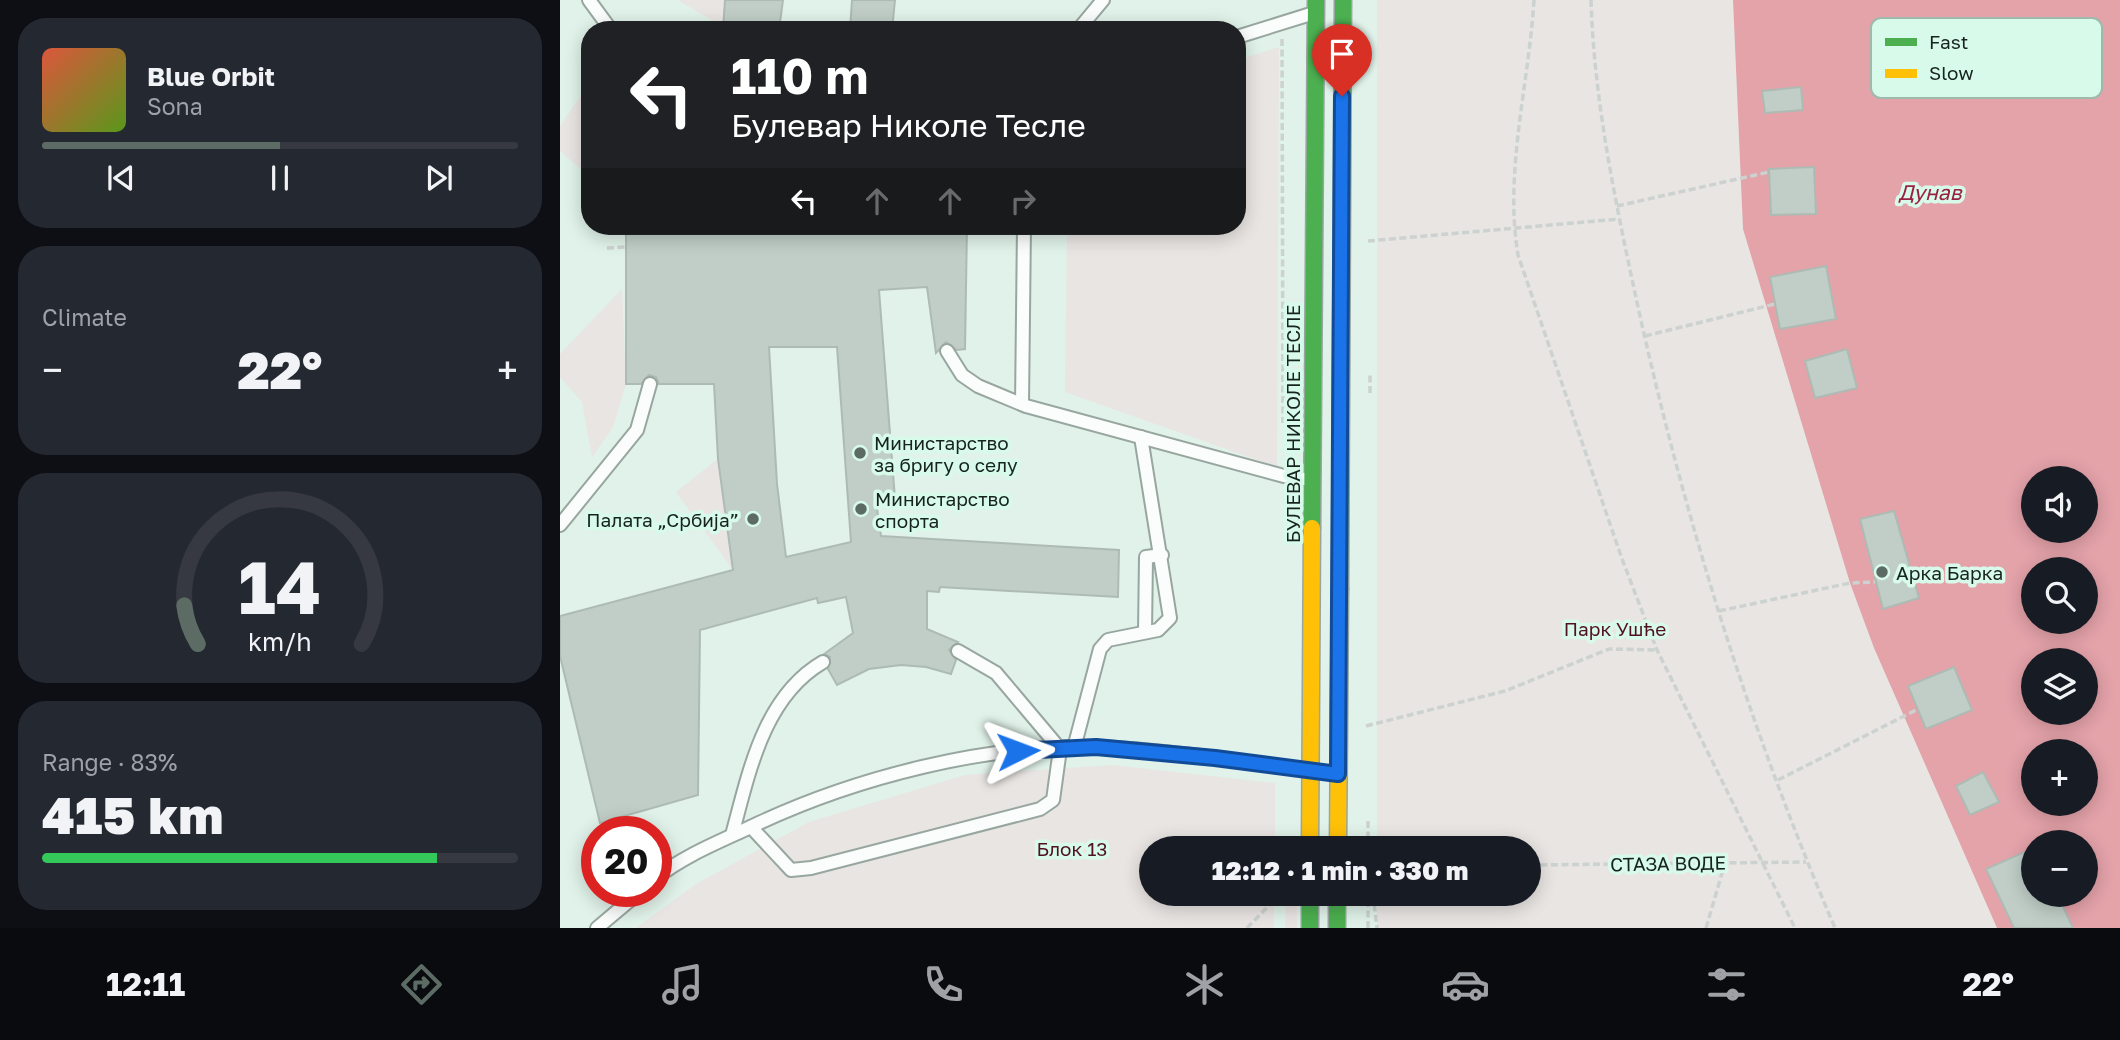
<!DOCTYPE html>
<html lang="en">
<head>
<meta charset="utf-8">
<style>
	:root { --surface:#171b24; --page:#242831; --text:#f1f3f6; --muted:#9ea1a6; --line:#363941; --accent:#5d6b65 }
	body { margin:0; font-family:"Golos Text",sans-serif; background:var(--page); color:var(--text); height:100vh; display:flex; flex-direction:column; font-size:26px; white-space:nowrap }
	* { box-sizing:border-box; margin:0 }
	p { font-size:23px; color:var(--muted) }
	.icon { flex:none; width:38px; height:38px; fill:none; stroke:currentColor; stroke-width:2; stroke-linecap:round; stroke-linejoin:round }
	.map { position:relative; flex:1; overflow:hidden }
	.details { display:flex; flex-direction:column; gap:18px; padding:18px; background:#0d0f14; width:560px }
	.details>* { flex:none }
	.banner { position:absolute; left:21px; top:21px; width:665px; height:214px; border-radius:28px; box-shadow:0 4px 18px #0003; background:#202124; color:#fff; overflow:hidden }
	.tools { position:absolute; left:1461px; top:466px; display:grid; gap:14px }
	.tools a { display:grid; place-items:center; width:77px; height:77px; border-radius:50%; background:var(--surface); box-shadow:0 4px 18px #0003; font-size:35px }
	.speed { position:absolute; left:21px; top:816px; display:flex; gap:14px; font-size:35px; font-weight:700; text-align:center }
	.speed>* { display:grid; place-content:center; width:91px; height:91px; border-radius:50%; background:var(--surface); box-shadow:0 4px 18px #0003; line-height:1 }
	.speed .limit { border:10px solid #d22; background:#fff; color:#111 }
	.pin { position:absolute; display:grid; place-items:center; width:60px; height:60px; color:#fff; margin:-72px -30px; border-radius:50% 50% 50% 0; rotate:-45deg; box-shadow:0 0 7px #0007 }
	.pin .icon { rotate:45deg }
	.me { position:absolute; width:77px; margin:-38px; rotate:87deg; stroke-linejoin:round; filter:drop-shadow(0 0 5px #0008) }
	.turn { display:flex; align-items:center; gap:24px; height:147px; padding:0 35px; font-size:32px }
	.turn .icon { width:91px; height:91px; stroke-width:2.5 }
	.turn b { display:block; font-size:49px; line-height:60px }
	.lanes { display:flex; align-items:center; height:66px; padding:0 35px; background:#0003; justify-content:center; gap:35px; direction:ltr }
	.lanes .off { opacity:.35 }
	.big { font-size:52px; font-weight:800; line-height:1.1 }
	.details .tile { flex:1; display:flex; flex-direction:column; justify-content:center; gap:10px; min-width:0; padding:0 24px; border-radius:28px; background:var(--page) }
	.details .dial { align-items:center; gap:0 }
	.dial svg { height:182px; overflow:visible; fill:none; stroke:var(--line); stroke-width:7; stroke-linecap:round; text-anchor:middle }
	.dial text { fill:var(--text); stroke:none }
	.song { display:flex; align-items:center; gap:21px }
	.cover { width:84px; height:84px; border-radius:10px; background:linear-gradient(135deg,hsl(10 70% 55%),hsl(90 70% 35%)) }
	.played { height:7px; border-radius:4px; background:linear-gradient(90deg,var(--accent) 50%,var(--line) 50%) }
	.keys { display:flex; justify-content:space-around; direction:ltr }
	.heat { display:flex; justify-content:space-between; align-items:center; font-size:38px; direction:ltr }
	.charge { height:10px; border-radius:5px; background:linear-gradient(90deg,#34c759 83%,var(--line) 0) }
	.trip { position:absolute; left:579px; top:836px; width:402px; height:70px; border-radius:35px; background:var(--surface); box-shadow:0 4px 18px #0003; font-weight:800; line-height:70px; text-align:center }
	.tab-bar { display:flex; height:112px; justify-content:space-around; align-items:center; background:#090b0e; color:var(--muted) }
	.tab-bar .icon { width:49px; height:49px }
	.tab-bar .current { color:var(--accent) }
	.tab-bar b { font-size:32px; color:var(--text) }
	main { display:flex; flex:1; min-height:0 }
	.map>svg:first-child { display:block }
</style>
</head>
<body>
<main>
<section class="details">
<div class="tile">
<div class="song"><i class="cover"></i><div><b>Blue Orbit</b><p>Sona</p></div></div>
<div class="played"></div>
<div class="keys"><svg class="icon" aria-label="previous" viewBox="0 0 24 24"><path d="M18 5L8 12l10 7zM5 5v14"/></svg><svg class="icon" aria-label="pause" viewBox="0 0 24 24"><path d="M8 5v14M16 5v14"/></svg><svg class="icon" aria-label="next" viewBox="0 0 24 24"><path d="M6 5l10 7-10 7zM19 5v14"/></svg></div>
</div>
<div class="tile"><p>Climate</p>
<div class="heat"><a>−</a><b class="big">22°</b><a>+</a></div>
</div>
<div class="tile dial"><svg viewBox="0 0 100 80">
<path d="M14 69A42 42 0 1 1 86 69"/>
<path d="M14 69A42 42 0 0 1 8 52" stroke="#5d6b65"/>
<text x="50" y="56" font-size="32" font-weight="700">14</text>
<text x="50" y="72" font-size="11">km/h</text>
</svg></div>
<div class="tile"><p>Range · 83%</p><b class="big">415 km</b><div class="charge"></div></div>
</section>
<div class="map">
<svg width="1560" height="928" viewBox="0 0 1560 928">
	<rect width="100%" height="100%" fill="#e0f2e9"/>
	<g fill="#e9e5e2">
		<path d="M118,0H165L163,27Z"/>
		<path d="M817,0H1173L1183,229L1290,583L1314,648L1437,928H817V894H970V849H817Z"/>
		<path d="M719,47L717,467L505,392L507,226H677V60Z"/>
		<path d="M30,71V177L0,151V126L25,90Z"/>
		<path d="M62,289L66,384L53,427L32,457L22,402L0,377V354Z"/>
		<path d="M158,459L173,570L116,492Z"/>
		<path d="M552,765L715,783V849H592V894H714V928H76L136,884L249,822L405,775Z"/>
		<path d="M726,894H737V928H725Z"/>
	</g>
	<path fill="#e4a2a9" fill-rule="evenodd" d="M1173,0H1560V928H1437L1314,648L1290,583L1183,229ZM1474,478H1526V530H1474ZM1474,569H1526V621H1474ZM1474,660H1526V712H1474ZM1474,751H1526V803H1474ZM1474,842H1526V894H1474Z"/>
	<g fill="#c0cec7" stroke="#adbbb4" stroke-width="2" fill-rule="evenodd">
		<path d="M165,0H223L219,30H163Z"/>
		<path d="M292,0H335L332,30H290Z"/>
		<path d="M1241,87L1243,110L1205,113L1202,91Z"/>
		<path d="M1254,167L1256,214L1211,215L1209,169Z"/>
		<path d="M66,226H407L405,349L397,350L386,342L376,353L367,287L319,290L335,499L316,502L321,536L559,550L558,597L380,587L379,592L367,591V629L398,642L389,650L396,660L391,674L366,667L341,665L309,669L277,685L268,669L270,657L264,654L293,633L286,597L258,603L257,598L140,630L138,795L40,823L0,656V616L173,570L158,459L154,384H99L96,377L89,375L81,384H66ZM209,347H277L291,542L226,557L217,484Z"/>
		<path d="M1266,266L1276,319L1220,329L1210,277Z"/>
		<path d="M1287,349L1297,388L1255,398L1245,361Z"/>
		<path d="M1334,511L1359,598L1323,609L1300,519Z"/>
		<path d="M1394,667L1412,710L1366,729L1348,686Z"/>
		<path d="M1423,772L1439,802L1410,815L1396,786Z"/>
		<path d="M1474,848V894H1497L1513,928H1454L1426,869Z"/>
	</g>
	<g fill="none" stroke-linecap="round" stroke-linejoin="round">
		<defs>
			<g id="lane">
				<path d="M29,0L51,30"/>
				<path d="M518,30L543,0"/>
				<path d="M677,37L754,13"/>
				<path d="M387,351L402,375L418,386L466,406L724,476L752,480"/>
				<path d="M462,404L464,226"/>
				<path d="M0,525L77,430L90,384"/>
				<path d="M585,632L586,557L602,555"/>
				<path d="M514,748L540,649L548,640L598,630L610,618L581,437"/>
				<path d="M191,827L231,870L251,868L480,809L493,800L500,749L436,673L398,651"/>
				<path d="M172,835C189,773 203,697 263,662"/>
				<path d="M96,878C126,854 164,840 199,823C298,777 427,744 537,747C608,750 678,761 748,770"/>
				<path d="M37,928L81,891"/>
			</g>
			<g id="fast">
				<path d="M752,528L756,0"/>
				<path d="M780,589L783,0"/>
				<path d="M750,894V928"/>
				<path d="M777,894V928"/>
			</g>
			<g id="slow">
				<path d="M750,849L752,528"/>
				<path d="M778,849L780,589"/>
			</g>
		</defs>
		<use href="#lane" stroke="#98a6a0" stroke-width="16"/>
		<use href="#fast" stroke="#98a6a0" stroke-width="19"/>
		<use href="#slow" stroke="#98a6a0" stroke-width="19"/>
		<g stroke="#ccd2d0" stroke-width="3.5" stroke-dasharray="7 3.5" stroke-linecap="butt">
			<path d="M974,0C969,84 944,171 958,255L1062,559L1097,650L1235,928"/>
			<path d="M1031,0C1034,100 1055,200 1076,298C1123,513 1188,725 1275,928"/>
			<path d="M722,39L723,423"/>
			<path d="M1057,206L1209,172"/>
			<path d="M808,241L1059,219"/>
			<path d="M47,248L66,247"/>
			<path d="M1085,336L1215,304"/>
			<path d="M810,393V373"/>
			<path d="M1159,611L1290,583L1315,582"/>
			<path d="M806,726L945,691L1049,649L1096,650"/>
			<path d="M1218,780L1358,709"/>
			<path d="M808,821V849"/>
			<path d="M970,865L1246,862"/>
			<path d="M813,894L817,928"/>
			<path d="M687,928L720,894"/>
			<path d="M808,928V894"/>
			<path d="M1146,928L1165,863"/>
		</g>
		<use href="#lane" stroke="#fafdfc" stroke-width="12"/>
		<use href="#fast" stroke="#4caf50" stroke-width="16"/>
		<use href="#slow" stroke="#ffc107" stroke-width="16"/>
	</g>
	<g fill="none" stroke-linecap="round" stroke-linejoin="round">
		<defs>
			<path id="route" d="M458,751L536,747L655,758L778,774L782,96"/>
		</defs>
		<use href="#route" stroke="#114b97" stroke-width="18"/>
		<use href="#route" stroke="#1a73e8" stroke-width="12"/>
	</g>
	<g fill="#5d6b65" stroke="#d8faea" stroke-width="2.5">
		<circle cx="300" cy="453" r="7"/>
		<circle cx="301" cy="509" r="7"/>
		<circle cx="193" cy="519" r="7"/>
		<circle cx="1322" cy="572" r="7"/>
	</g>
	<g text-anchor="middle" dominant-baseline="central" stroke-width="7" stroke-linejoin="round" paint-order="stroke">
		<g font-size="19" fill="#17231e" stroke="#d8faea">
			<text transform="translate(732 424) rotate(-90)">БУЛЕВАР НИКОЛЕ ТЕСЛЕ</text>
			<text transform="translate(1108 863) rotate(-1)">СТАЗА ВОДЕ</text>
		</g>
		<g font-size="19" fill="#17231e" stroke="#d8faea" text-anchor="start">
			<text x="314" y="442">Министарство<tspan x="314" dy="22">за бригу о селу</tspan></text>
			<text x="315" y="498">Министарство<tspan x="315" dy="22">спорта</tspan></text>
			<text x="179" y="519" text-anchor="end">Палата „Србија”</text>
			<text x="1336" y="572">Арка Барка</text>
		</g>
		<g font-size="19" fill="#511220" stroke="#d8faea">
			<text x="1055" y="628">Парк Ушће</text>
			<text x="512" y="848">Блок 13</text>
		</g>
		<g font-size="21" font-style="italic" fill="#9a203f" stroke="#d8faea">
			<text x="1370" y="192">Дунав</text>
		</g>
	</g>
	<rect x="1311" y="18" width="231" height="80" rx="10" fill="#d8faea" stroke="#9ebaad" stroke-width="2"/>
	<rect x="1325" y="38" width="32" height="8" fill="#4caf50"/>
	<rect x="1325" y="69" width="32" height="9" fill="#ffc107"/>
	<g font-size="19" fill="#17231e">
		<text x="1369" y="49">Fast</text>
		<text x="1369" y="80">Slow</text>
	</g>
</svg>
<div class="tools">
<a><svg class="icon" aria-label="sound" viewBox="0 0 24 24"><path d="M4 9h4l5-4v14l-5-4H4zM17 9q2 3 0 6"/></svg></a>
<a><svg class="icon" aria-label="search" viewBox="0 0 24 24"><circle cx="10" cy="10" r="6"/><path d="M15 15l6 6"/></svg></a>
<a><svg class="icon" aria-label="layers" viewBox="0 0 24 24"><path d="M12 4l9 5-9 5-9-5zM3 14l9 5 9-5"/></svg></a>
<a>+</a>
<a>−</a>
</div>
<div class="speed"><div class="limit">20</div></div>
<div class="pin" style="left:782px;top:96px;background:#d93025"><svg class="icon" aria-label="arrive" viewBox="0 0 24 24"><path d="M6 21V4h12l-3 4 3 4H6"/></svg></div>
<svg class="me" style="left:458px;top:751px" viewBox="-20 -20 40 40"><path d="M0-17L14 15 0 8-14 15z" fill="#1a73e8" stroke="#fff" stroke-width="4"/></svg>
<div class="trip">12:12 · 1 min · 330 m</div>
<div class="banner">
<div class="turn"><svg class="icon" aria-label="left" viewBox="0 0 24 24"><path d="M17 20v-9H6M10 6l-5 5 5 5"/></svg><div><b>110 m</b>Булевар Николе Тесле</div></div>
<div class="lanes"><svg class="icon" aria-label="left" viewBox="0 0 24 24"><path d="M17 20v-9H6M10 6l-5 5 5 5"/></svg><svg class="icon off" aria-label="ahead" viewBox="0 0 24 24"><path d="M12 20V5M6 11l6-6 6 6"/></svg><svg class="icon off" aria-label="ahead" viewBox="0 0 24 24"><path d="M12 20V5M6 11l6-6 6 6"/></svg><svg class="icon off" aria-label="right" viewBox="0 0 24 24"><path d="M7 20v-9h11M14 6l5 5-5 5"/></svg></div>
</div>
</div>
</main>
<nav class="tab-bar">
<b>12:11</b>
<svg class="icon current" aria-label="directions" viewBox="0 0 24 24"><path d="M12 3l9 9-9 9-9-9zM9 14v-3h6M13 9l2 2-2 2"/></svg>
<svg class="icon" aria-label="music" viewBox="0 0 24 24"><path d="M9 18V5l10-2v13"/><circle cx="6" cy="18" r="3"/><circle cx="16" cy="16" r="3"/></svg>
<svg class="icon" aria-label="phone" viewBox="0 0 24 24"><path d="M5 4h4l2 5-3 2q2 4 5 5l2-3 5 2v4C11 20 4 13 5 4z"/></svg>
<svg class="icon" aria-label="climate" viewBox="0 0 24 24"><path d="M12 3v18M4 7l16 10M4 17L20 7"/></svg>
<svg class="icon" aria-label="car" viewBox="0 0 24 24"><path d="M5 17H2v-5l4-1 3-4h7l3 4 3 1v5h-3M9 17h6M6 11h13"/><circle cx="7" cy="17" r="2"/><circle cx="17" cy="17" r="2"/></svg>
<svg class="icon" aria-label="filters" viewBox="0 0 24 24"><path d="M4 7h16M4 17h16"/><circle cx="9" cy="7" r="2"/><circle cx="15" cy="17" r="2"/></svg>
<b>22°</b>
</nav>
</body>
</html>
